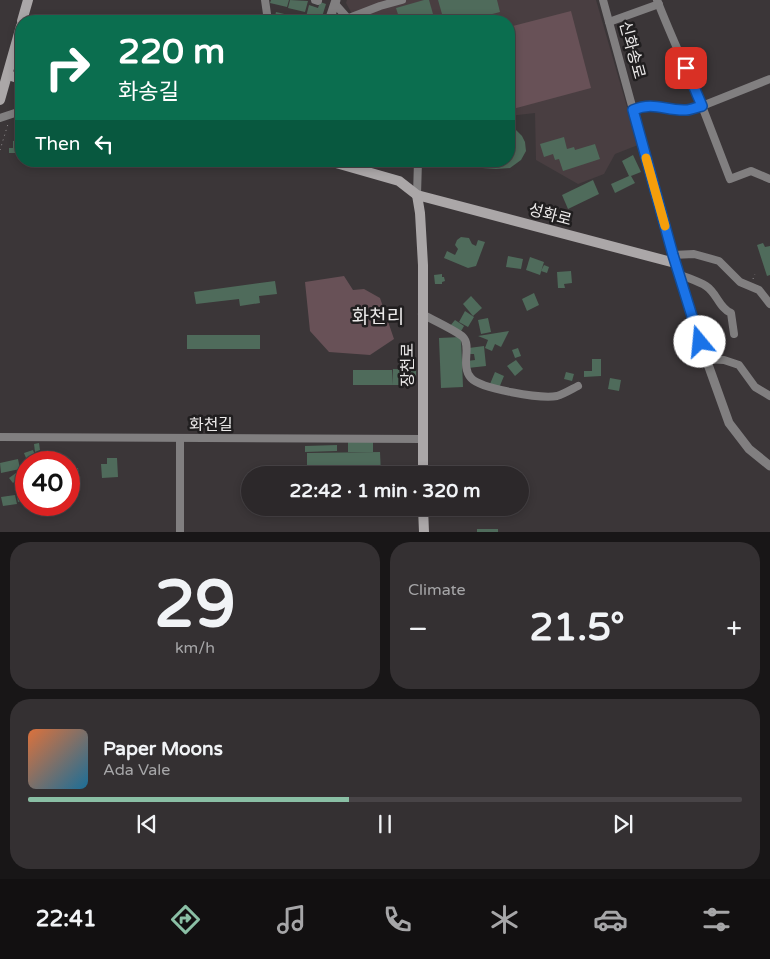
<!DOCTYPE html>
<html lang="en">
<head>
<meta charset="utf-8">
<style>
	:root { --surface:#2c282a; --page:#343032; --text:#f1f3f6; --muted:#a6a6a8; --line:#484447; --accent:#8abfa5 }
	body { margin:0; font-family:"Varela Round","Noto Sans KR",sans-serif; background:var(--page); color:var(--text); height:100vh; display:flex; flex-direction:column; font-size:19px; white-space:nowrap }
	* { box-sizing:border-box; margin:0 }
	p { font-size:16px; color:var(--muted) }
	.icon { flex:none; width:28px; height:28px; fill:none; stroke:currentColor; stroke-width:2; stroke-linecap:round; stroke-linejoin:round }
	.map { position:relative; height:532px; overflow:hidden }
	.panel { display:flex; flex-direction:column; gap:10px; padding:10px; background:#181617; flex:1 }
	.panel>* { flex:none }
	.guide { position:absolute; left:15px; top:15px; width:500px; height:152px; border-radius:20px; box-shadow:0 2px 8px #0003,0 0 0 1px var(--line); background:#0b6e4f; color:#fff; overflow:hidden }
	.speed { position:absolute; left:15px; top:451px; display:flex; gap:10px; font-size:25px; font-weight:700; text-align:center }
	.speed>* { display:grid; place-content:center; width:65px; height:65px; border-radius:50%; background:var(--surface); box-shadow:0 2px 8px #0003,0 0 0 1px var(--line); line-height:1 }
	.speed .limit { border:8px solid #d22; background:#fff; color:#111 }
	.pin { position:absolute; display:grid; place-items:center; width:42px; height:42px; color:#fff; margin:-21px; border-radius:10px; box-shadow:0 2px 8px #0006 }
	.me { position:absolute; width:55px; margin:-28px; rotate:343deg; stroke-linejoin:round; filter:drop-shadow(0 0 4px #0008) }
	.turn { display:flex; align-items:center; gap:18px; height:105px; padding:0 20px; font-size:22px }
	.turn .icon { width:65px; height:65px; stroke-width:2.5 }
	.turn b { display:block; font-size:35px; line-height:42px }
	.then { display:flex; align-items:center; height:48px; padding:0 20px; background:#0003; gap:10px; font-size:19px }
	.big { font-size:38px; font-weight:700; line-height:1.1 }
	.panel .tile { flex:1; display:flex; flex-direction:column; justify-content:center; gap:8px; min-width:0; padding:0 18px; border-radius:20px; background:var(--page) }
	.panel .dial { align-items:center; gap:0 }
	.dial b { font-size:65px; line-height:1 }
	.song { display:flex; align-items:center; gap:15px }
	.cover { width:60px; height:60px; border-radius:8px; background:linear-gradient(135deg,hsl(20 70% 55%),hsl(200 70% 35%)) }
	.played { height:5px; border-radius:2px; background:linear-gradient(90deg,var(--accent) 45%,var(--line) 45%) }
	.keys { display:flex; justify-content:space-around; direction:ltr }
	.heat { display:flex; justify-content:space-between; align-items:center; font-size:28px; direction:ltr }
	.panel .tiles { flex:1; display:grid; gap:10px; grid-template-columns:1fr 1fr }
	.tile:last-child { grid-column:span 2 }
	.trip { position:absolute; left:241px; top:466px; width:288px; height:50px; border-radius:25px; background:var(--surface); box-shadow:0 2px 8px #0003,0 0 0 1px var(--line); font-weight:700; line-height:50px; text-align:center }
	.menu { display:flex; height:80px; justify-content:space-around; align-items:center; background:#121011; color:var(--muted) }
	.menu .icon { width:35px; height:35px }
	.menu .selected { color:var(--accent) }
	.menu b { font-size:22px; color:var(--text) }
	.map>svg:first-child { display:block }
</style>
</head>
<body>
<div class="map">
<svg width="770" height="532" viewBox="0 0 770 532">
	<rect width="100%" height="100%" fill="#3b3638"/>
	<path fill="#493e41" d="M347,0H596L638,145L615,154L604,174L578,184L536,160L535,113L509,116V21H356L346,3Z"/>
	<g fill="#685157">
		<path d="M571,11L591,88L509,110V27Z"/>
		<path d="M344,276L353,290L364,289L380,298L394,339L370,355L329,352L310,331L305,282Z"/>
	</g>
	<g fill="#4f6b5b">
		<path d="M271,0H289L287,7L270,3Z"/>
		<path d="M290,0L308,1L305,12L288,8Z"/>
		<path d="M424,0H429L435,21H400L396,8Z"/>
		<path d="M438,0H497L500,12L466,21H444Z"/>
		<path d="M320,2L326,4L321,20L305,21L309,5L318,8Z"/>
		<path d="M276,12L297,17L296,21H274Z"/>
		<path d="M509,127L514,128L522,136L525,142L526,151L521,160L510,168L496,169L482,168L466,161H509Z"/>
		<path d="M564,137L567,149L574,147L575,150L595,144L600,159L563,171L559,159L555,160L553,154L544,157L540,144Z"/>
		<rect x="18" y="140" width="3" height="14"/>
		<path d="M13,141H18V153H9V148H13Z"/>
		<path d="M633,155L641,172L631,176L635,183L615,193L611,184L629,176L622,161Z"/>
		<path d="M593,180L599,194L568,209L562,195Z"/>
		<path d="M461,237L469,238L472,244L476,246L478,240L485,242L476,266L468,268L444,258L447,251L455,255L458,249L455,245L457,240Z"/>
		<path d="M763,243L765,247L770,246V275L767,276L757,245Z"/>
		<path d="M508,256L523,259L521,269L506,267Z"/>
		<path d="M530,257L544,262L540,275L526,270Z"/>
		<path d="M544,265L549,267L547,273L541,271Z"/>
		<path d="M571,271L572,283L564,284L565,288H558L557,272Z"/>
		<path d="M442,274V277H444L445,281L442,282V284H435L434,275Z"/>
		<path d="M275,281L277,294L259,296L260,303L240,306L239,299L196,304L194,292Z"/>
		<path d="M534,293L539,305L527,311L522,299Z"/>
		<path d="M471,296L482,308L473,316L463,304Z"/>
		<path d="M465,311L474,317L468,327L459,322Z"/>
		<path d="M488,318L491,332L481,334L478,320Z"/>
		<path d="M455,320L464,326L460,333L450,326Z"/>
		<path d="M509,331L501,347L495,344L492,351L485,348L488,340L478,336Z"/>
		<rect x="187" y="335" width="73" height="14"/>
		<path d="M461,337L463,387L441,388L439,338Z"/>
		<path d="M484,346L486,366L468,368L467,361L475,360L474,354H470L469,348Z"/>
		<path d="M518,348L521,356L515,358L512,350Z"/>
		<path d="M592,359H601V376L584,377V371H592Z"/>
		<path d="M516,360L523,369L515,376L507,366Z"/>
		<path d="M393,369L416,370V383H401V385H392Z"/>
		<rect x="353" y="370" width="39" height="15"/>
		<path d="M495,372L504,376L499,388L490,384Z"/>
		<path d="M566,372L574,374L572,381L564,379Z"/>
		<path d="M610,378L621,380L619,391L608,389Z"/>
		<path d="M373,441V452H348V442Z"/>
		<path d="M39,443L40,450L35,452L34,444Z"/>
		<path d="M337,445V451L305,452V446Z"/>
		<path d="M33,450L35,455L26,458L24,453Z"/>
		<path d="M380,452L381,475H307V453Z"/>
		<path d="M50,453L53,462H40L39,457Z"/>
		<path d="M107,458H117L118,477L102,478L101,464H107Z"/>
		<path d="M18,459L20,469L1,473L0,463Z"/>
		<rect x="382" y="466" width="16" height="9"/>
		<path d="M399,466H416V475H400Z"/>
		<path d="M70,468H78L79,476L71,477Z"/>
		<path d="M16,473L20,477L13,483L9,478Z"/>
		<path d="M26,480V500L18,502L16,491L24,490L23,481Z"/>
		<path d="M15,495L17,504L3,506L1,497Z"/>
		<rect x="477" y="529" width="21" height="3"/>
	</g>
	<g fill="none" stroke-linecap="round" stroke-linejoin="round">
		<g stroke="#928f90" stroke-width="1" stroke-dasharray="1 4" stroke-linecap="butt">
			<path d="M0,150L8,124"/>
			<path d="M753,279L755,274"/>
		</g>
		<g stroke="#817f80" stroke-width="8">
			<path d="M265,0L268,21"/>
			<path d="M315,0L318,1"/>
			<path d="M603,0L675,263"/>
			<path d="M335,4L350,21"/>
			<path d="M349,18L380,6L402,0"/>
			<path d="M609,22L659,4"/>
			<path d="M770,79L702,106L730,179L751,171L770,179"/>
			<path d="M633,110C656,100 665,111 686,110C691,110 697,107 702,106C687,70 671,36 657,0"/>
			<path d="M0,118L21,111"/>
			<path d="M417,195L418,161"/>
			<path d="M673,255L694,254L719,261L740,282L759,290L770,304"/>
			<path d="M679,274C687,278 698,281 706,286C717,293 719,308 731,313L734,334"/>
			<path d="M422,314C431,319 457,331 463,337C472,346 460,366 471,378C481,389 541,399 557,396C564,394 572,389 578,386"/>
			<path d="M706,359L724,360L739,365L755,387L770,396"/>
			<path d="M0,437L423,439"/>
			<path d="M180,439V532"/>
		</g>
		<g stroke="#817f80" stroke-width="9">
			<path d="M329,21L336,0"/>
			<path d="M675,263L700,342L729,423L749,449L770,466"/>
		</g>
		<g stroke="#aba7a8" stroke-width="10">
			<path d="M22,21L28,0"/>
			<path d="M8,75L21,79"/>
			<path d="M0,100L21,26"/>
			<path d="M329,161L399,181L417,195L675,263"/>
			<path d="M417,195L420,213L423,265V475"/>
			<path d="M423,508L424,532"/>
		</g>
	</g>
	<g fill="none" stroke-linecap="round" stroke-linejoin="round">
		<defs>
			<path id="route" d="M686,68L702,106C697,107 691,110 686,110C665,111 654,101 633,110L673,255L700,342"/>
		</defs>
		<use href="#route" stroke="#114b97" stroke-width="12"/>
		<use href="#route" stroke="#1a73e8" stroke-width="9"/>
		<path stroke="#f59e0b" stroke-width="9" d="M646,158L665,226"/>
	</g>
	<g text-anchor="middle" dominant-baseline="central" stroke-width="5" stroke-linejoin="round" paint-order="stroke">
		<g font-size="16" fill="#eceaea" stroke="#201e1f">
			<text transform="translate(632 50) rotate(75)">신화송로</text>
			<text transform="translate(550 215) rotate(15)">성화로</text>
			<text transform="translate(408 365) rotate(-90)">장천로</text>
			<text x="211" y="425">화천길</text>
		</g>
		<g font-size="19" fill="#eceaea" stroke="#201e1f">
			<text x="378" y="317">화천리</text>
		</g>
	</g>
</svg>
<div class="speed"><div class="limit">40</div></div>
<div class="pin" style="left:686px;top:68px;background:#d93025"><svg class="icon" aria-label="arrive" viewBox="0 0 24 24"><path d="M6 21V4h12l-3 4 3 4H6"/></svg></div>
<svg class="me" style="left:700px;top:342px" viewBox="-20 -20 40 40"><circle r="19" fill="#fff"/><path d="M0-13L10 11 0 6-10 11z" fill="#1a73e8"/></svg>
<div class="trip">22:42 · 1 min · 320 m</div>
<div class="guide">
<div class="turn"><svg class="icon" aria-label="right" viewBox="0 0 24 24"><path d="M7 20v-9h11M14 6l5 5-5 5"/></svg><div><b>220 m</b>화송길</div></div>
<div class="then">Then<svg class="icon" aria-label="left" viewBox="0 0 24 24"><path d="M17 20v-9H6M10 6l-5 5 5 5"/></svg></div>
</div>
</div>
<section class="panel">
<div class="tiles">
<div class="tile dial"><b>29</b><p>km/h</p></div>
<div class="tile"><p>Climate</p>
<div class="heat"><a>−</a><b class="big">21.5°</b><a>+</a></div>
</div>
<div class="tile">
<div class="song"><i class="cover"></i><div><b>Paper Moons</b><p>Ada Vale</p></div></div>
<div class="played"></div>
<div class="keys"><svg class="icon" aria-label="previous" viewBox="0 0 24 24"><path d="M18 5L8 12l10 7zM5 5v14"/></svg><svg class="icon" aria-label="pause" viewBox="0 0 24 24"><path d="M8 5v14M16 5v14"/></svg><svg class="icon" aria-label="next" viewBox="0 0 24 24"><path d="M6 5l10 7-10 7zM19 5v14"/></svg></div>
</div>
</div>
</section>
<nav class="menu">
<b>22:41</b>
<svg class="icon selected" aria-label="directions" viewBox="0 0 24 24"><path d="M12 3l9 9-9 9-9-9zM9 14v-3h6M13 9l2 2-2 2"/></svg>
<svg class="icon" aria-label="music" viewBox="0 0 24 24"><path d="M9 18V5l10-2v13"/><circle cx="6" cy="18" r="3"/><circle cx="16" cy="16" r="3"/></svg>
<svg class="icon" aria-label="phone" viewBox="0 0 24 24"><path d="M5 4h4l2 5-3 2q2 4 5 5l2-3 5 2v4C11 20 4 13 5 4z"/></svg>
<svg class="icon" aria-label="climate" viewBox="0 0 24 24"><path d="M12 3v18M4 7l16 10M4 17L20 7"/></svg>
<svg class="icon" aria-label="car" viewBox="0 0 24 24"><path d="M5 17H2v-5l4-1 3-4h7l3 4 3 1v5h-3M9 17h6M6 11h13"/><circle cx="7" cy="17" r="2"/><circle cx="17" cy="17" r="2"/></svg>
<svg class="icon" aria-label="filters" viewBox="0 0 24 24"><path d="M4 7h16M4 17h16"/><circle cx="9" cy="7" r="2"/><circle cx="15" cy="17" r="2"/></svg>
</nav>
</body>
</html>
